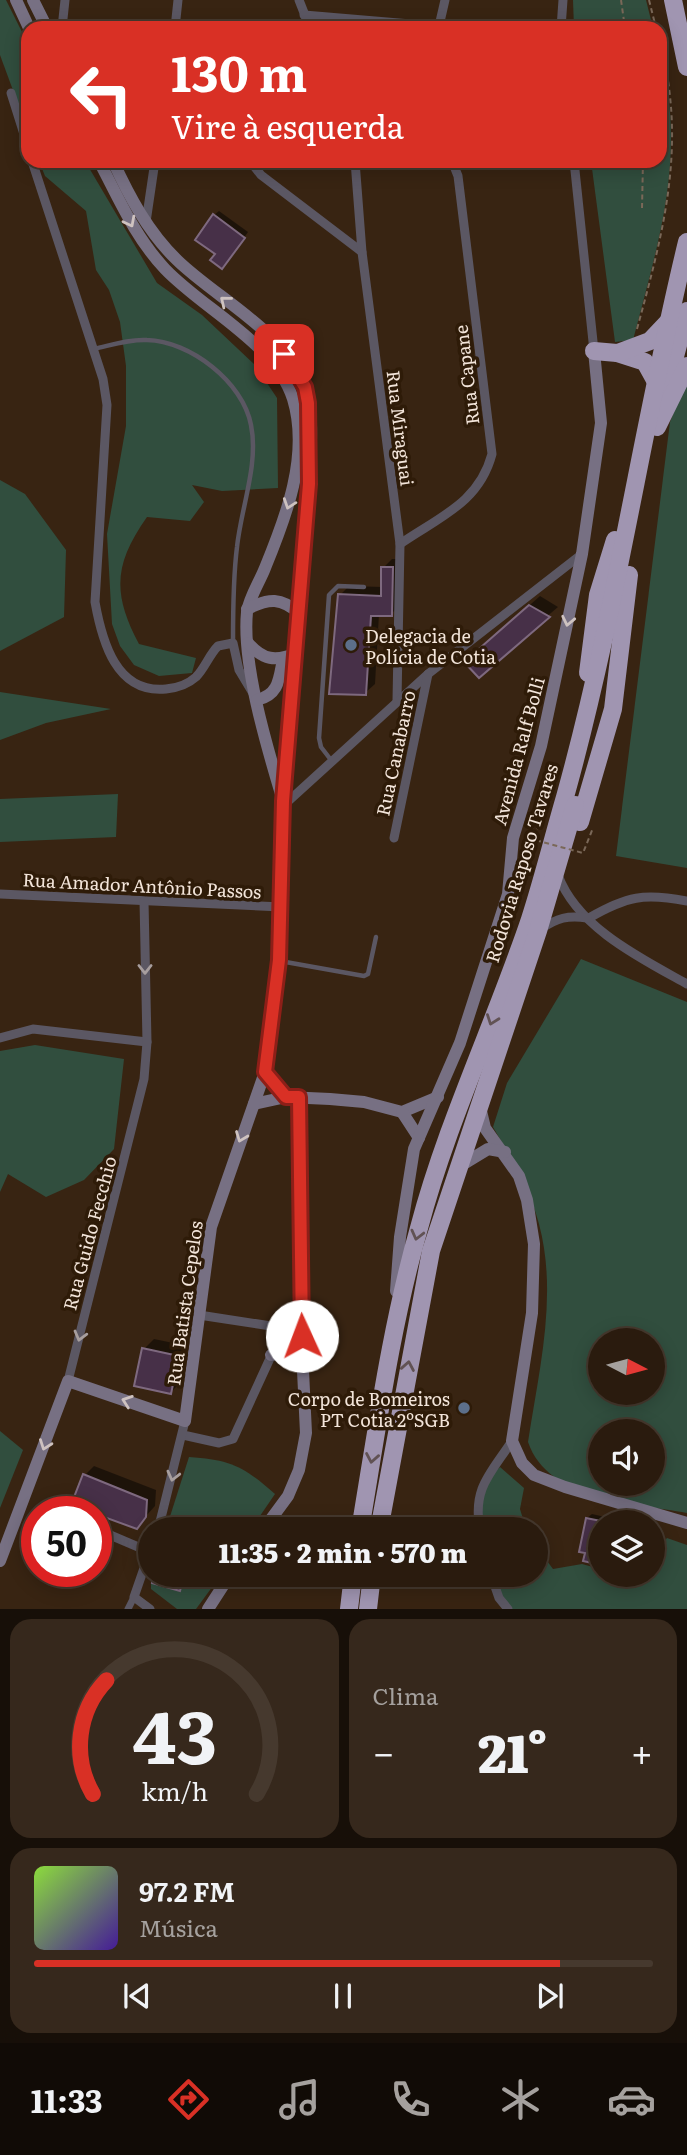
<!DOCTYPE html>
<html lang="pt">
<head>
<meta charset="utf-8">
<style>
	:root { --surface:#2a1b0e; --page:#36281c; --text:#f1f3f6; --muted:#a5a19e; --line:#46392e; --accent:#d93025 }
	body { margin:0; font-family:Literata,serif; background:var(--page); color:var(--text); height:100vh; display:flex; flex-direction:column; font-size:26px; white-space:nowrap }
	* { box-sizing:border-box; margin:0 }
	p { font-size:23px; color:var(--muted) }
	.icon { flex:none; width:38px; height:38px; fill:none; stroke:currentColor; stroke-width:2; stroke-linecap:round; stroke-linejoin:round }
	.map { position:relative; height:1609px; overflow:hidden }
	.drawer { display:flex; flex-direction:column; gap:10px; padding:10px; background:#170f08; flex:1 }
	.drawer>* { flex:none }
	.top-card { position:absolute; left:21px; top:21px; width:646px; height:147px; border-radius:21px; box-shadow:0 4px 18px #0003,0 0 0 2px var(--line); background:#d93025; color:#fff; overflow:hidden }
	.needle { width:46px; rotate:96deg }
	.tools { position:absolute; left:588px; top:1328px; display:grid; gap:14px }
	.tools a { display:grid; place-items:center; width:77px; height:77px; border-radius:50%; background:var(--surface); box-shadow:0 4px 18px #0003,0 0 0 2px var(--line); font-size:35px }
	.speed { position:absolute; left:21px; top:1496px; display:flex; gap:14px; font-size:35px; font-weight:700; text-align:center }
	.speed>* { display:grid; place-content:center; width:91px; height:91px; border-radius:50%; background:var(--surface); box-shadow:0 4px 18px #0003,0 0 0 2px var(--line); line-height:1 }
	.speed .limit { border:10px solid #d22; background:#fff; color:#111 }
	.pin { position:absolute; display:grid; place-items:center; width:60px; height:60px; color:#fff; margin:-30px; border-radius:14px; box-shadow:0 4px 10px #0006 }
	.me { position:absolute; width:77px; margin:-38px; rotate:358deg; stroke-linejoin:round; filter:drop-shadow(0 0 5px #0008) }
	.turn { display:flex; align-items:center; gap:24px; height:147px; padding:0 35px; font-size:32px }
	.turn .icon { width:91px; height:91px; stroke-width:2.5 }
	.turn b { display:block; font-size:49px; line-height:60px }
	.big { font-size:52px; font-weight:800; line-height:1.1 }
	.drawer .tile { flex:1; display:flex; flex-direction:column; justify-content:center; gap:10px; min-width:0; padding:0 24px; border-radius:21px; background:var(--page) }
	.drawer .dial { align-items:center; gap:0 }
	.dial svg { height:182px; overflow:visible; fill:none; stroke:var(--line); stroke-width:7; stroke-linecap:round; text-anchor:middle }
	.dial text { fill:var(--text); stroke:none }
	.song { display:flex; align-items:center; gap:21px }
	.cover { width:84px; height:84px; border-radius:10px; background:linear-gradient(135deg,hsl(90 70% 55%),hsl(260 70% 35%)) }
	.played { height:7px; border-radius:4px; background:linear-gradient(90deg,var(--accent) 85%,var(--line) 85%) }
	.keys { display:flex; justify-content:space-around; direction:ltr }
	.heat { display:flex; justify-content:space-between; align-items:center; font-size:38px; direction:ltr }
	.drawer .tiles { flex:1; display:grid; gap:10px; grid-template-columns:1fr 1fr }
	.tile:last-child { grid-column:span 2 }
	.trip { position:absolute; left:138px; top:1517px; width:410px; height:70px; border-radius:35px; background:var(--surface); box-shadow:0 4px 18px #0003,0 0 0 2px var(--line); font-weight:800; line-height:70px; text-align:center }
	.tab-bar { display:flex; height:112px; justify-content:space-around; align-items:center; background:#110b06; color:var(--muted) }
	.tab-bar .icon { width:49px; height:49px }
	.tab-bar .on { color:var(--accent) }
	.tab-bar b { font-size:32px; color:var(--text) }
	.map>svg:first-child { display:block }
</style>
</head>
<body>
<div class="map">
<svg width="687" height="1609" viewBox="0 0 687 1609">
	<rect width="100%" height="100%" fill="#382412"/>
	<g fill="#314e3e" fill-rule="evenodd">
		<path d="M0,0H6L28,44V131L0,55Z"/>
		<path d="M573,0H646L653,28H574Z"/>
		<path d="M660,52C687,156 659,240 633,340L615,342L591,161H660Z"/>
		<path d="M39,161H85L157,283L202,315L255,365L277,398L278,488L222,491L192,485L204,502L190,521L147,517C114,564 112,593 139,644L196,658L192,673L159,676L134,665L120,646L112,624L107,534L126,426V366L120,322L109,290L96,270L86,211L45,176Z"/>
		<path d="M687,378V868L616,856L670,422Z"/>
		<path d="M0,480L25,494L66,550L64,617L0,651Z"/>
		<path d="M0,692L111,709L46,723L0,740Z"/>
		<path d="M118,794L116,837L0,842V799Z"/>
		<path d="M581,959L687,1002V1513C634,1503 548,1501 528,1442C539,1370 558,1295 539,1224C530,1189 511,1158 493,1127L507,1083ZM600,1340H653V1393H600ZM600,1432H653V1484H600Z"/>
		<path d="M35,1045L124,1059L114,1149L84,1180L46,1197L8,1174L0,1192V1051Z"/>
		<path d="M0,1431L23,1450L0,1508Z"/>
		<path d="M189,1457C231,1460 243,1466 275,1494L251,1529H166Z"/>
		<path d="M500,1467L524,1488L520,1509L526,1529H482C477,1503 478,1485 500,1467Z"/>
		<path d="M667,1538L687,1545V1609H511L501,1597L494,1575H536V1546L553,1569L582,1564L600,1569V1575L632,1579L635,1575H653V1555Z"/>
		<path d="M151,1575H221L196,1609H177L151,1589Z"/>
	</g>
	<g fill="#0007">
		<path d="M219,211L248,232L227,262L217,253L214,215Z"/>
		<path d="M392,559H401L400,605L391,614H379L375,684L365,693L340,595L349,586L383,587V568Z"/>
		<path d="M540,596L558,607L479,675L476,653Z"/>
		<path d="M154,1339L188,1346L181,1382L171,1392L144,1349Z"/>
		<path d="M94,1466L156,1490L155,1506L136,1527L85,1475Z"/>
		<path d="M592,1514L605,1517L603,1522H600L596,1556L592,1561L587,1551V1518Z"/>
	</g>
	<g fill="#473048" stroke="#7e697f" stroke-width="2">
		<path d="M213,214L245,238L222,269L210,260L215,254L195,240Z"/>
		<path d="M381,567H393L392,616H371L366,695L329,694L338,594L381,596Z"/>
		<path d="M529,605L550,617L479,678L464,662Z"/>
		<path d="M142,1348L179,1356L171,1394L134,1386Z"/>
		<path d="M83,1474L147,1500L146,1517L137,1529L71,1505Z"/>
		<path d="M586,1518L601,1521L592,1563L583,1561L585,1553L579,1552Z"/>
		<path d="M154,1575H184L180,1591L152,1583Z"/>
	</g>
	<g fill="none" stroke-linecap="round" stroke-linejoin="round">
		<g stroke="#7a6858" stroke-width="2" stroke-dasharray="5 3.5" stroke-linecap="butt">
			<path d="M621,0L625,28"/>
			<path d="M649,0L656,28"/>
			<path d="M642,208L643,161"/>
			<path d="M637,329C664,230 687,145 660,42"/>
			<path d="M525,838L529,841L536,814L540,816"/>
		</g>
		<g stroke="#5b5763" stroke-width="4.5">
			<path d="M94,349C112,345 129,339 147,340C190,341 243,382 251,425C259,464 241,508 237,547C233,578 233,610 233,642"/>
			<path d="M331,760L321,747L319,738L329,595L338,586L364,587"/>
			<path d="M280,961L364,976L368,974L376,937"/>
		</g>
		<path stroke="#5b5763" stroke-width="7" d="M128,1609L134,1597"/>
		<g stroke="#5b5763" stroke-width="9">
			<path d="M299,0L310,28"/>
			<path d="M304,15L458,28"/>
			<path d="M439,26L445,0"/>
			<path d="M62,28L65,0"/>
			<path d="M175,28L178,0"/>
			<path d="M561,28L563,0"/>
			<path d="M11,93L28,147"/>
			<path d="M32,161L103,379L107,405L95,602C102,641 116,694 166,689C178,688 187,685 196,677C205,668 209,655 218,646L233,643L239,670L254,695"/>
			<path d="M250,161L261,175L362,252"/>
			<path d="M355,161L362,252L400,544L397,700"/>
			<path d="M574,161L594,351"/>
			<path d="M146,222L155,161"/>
			<path d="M400,544C439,517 479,503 492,454L458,176L452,161"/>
			<path d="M283,806L428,674L582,554"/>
			<path d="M394,838L428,674"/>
			<path d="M558,875C577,927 640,958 687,984"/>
			<path d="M0,894L282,907"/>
			<path d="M589,918C627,896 644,893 687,901"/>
			<path d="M541,929C557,918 568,915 587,918"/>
			<path d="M0,1038L33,1029L147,1042"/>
			<path d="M199,1315L284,1328"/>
			<path d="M68,1381L144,1079L147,1042L144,901"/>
			<path d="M183,1435L219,1443L233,1439L284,1328L300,1308"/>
			<path d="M96,1529L150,1552"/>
			<path d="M158,1530L185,1421"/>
			<path d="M480,1530C472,1488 491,1473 512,1441"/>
			<path d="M491,1575L499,1598L508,1609"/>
			<path d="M150,1609L134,1597L150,1551"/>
		</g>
		<g stroke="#777083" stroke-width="12">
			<path d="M16,0L29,28"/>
			<path d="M33,0L47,28"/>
			<path d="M99,161C119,199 135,237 165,269C204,310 275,343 293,399C310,455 286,517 265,568C260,581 249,598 247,612C242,663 266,744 281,794"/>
			<path d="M247,609C269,598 281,597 300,614"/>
			<path d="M248,643C263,660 275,662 297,653"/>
			<path d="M257,700C279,695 279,679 283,659"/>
			<path d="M265,1072L286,1097"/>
			<path d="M254,1104L286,1097L330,1099L364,1102L402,1112L438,1097"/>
			<path d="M480,1107L485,1128L519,1176L527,1200L534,1244L532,1313L512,1441L522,1463L534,1475L565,1487L687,1523"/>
			<path d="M402,1112L419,1138"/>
			<path d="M460,1166L488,1149L505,1152"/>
			<path d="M396,1291L400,1237L414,1149L460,1043L508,894L513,838L541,746L582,554L601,423L594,351"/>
			<path d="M271,1355C285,1353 293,1353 303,1364"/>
			<path d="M263,1530L288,1496L299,1470L306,1433L300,1308L299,1097"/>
			<path d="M0,1561L68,1381L185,1421L211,1227L265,1072L273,1014L282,907L283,801L309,484C310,454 315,416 305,387C285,331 217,299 177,260C148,232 129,196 113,161"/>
			<path d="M208,1609L230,1575"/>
		</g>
		<g stroke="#a095b1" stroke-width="18">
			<path d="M673,0L687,67"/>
			<path d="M594,351L617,353L645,362L656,382"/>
			<path d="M618,353L650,341L668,322"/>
			<path d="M664,398L687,311"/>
			<path d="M657,427L687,366"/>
			<path d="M588,673L598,595L615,540"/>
			<path d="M580,822L613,709L629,575"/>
			<path d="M360,1530C377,1429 391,1326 419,1228C447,1122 495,1023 530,919C543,879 553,838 565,797C616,614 642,426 687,242"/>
			<path d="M379,1530L431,1251L538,931L575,805"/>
			<path d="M349,1609L353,1575"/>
			<path d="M368,1609L372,1575"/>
		</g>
		<path stroke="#7a6858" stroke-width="2" stroke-dasharray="5 3.5" stroke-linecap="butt" d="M540,816L535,840L583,853L593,828"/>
	</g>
	<defs><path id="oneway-chevron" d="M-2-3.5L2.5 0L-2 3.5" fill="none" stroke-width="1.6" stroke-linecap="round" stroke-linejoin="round" transform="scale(1.75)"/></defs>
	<g stroke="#cec2c0">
		<use href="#oneway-chevron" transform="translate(130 222) rotate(63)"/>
		<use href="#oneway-chevron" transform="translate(225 301) rotate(-141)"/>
		<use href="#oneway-chevron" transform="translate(289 504) rotate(109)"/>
		<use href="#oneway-chevron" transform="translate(568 621) rotate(102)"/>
		<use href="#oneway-chevron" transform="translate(241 1137) rotate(111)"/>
		<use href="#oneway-chevron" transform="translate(127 1401) rotate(-161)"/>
		<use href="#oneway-chevron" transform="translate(45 1445) rotate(110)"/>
	</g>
	<g stroke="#a79e9e">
		<use href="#oneway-chevron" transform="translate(145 969) rotate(90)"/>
		<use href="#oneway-chevron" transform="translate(80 1336) rotate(105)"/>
		<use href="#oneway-chevron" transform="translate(173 1476) rotate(104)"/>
	</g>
	<g stroke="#615254">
		<use href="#oneway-chevron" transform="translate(492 1020) rotate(110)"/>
		<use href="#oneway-chevron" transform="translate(417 1235) rotate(104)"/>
		<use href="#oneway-chevron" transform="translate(408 1366) rotate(-80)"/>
		<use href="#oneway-chevron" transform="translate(372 1458) rotate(100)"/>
	</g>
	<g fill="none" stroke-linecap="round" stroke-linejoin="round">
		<defs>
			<path id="route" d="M284,354L305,387L308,403L309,484L283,801L279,960L265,1072L286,1097H299L302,1336"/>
		</defs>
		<use href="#route" stroke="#8d1f18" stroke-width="18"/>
		<use href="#route" stroke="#d93025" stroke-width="12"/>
	</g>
	<g fill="#5c6f8a" stroke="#2e1b08" stroke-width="2.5">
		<circle cx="351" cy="645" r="7"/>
		<circle cx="464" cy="1408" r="7"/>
	</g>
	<g text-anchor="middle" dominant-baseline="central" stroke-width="7" stroke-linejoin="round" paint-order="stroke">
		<g font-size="18" fill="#f3e5da" stroke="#2e1b08">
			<text transform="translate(466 375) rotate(-97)">Rua Capane</text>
			<text transform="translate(401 428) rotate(83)">Rua Miraguai</text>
			<text transform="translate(518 751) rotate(-75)">Avenida Ralf Bolli</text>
			<text transform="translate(395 753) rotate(-78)">Rua Canabarro</text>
			<text transform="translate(521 863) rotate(-73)">Rodovia Raposo Tavares</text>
			<text transform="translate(142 885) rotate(3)">Rua Amador Antônio Passos</text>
			<text transform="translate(89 1233) rotate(-75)">Rua Guido Fecchio</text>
			<text transform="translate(184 1303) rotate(-82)">Rua Batista Cepelos</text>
		</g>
		<g font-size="18" fill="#f3e5da" stroke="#2e1b08" text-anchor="start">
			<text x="365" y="635">Delegacia de<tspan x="365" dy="21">Polícia de Cotia</tspan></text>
			<text x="450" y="1398" text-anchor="end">Corpo de Bomeiros<tspan x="450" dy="21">PT Cotia 2ºSGB</tspan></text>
		</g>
	</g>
</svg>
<div class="tools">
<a><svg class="needle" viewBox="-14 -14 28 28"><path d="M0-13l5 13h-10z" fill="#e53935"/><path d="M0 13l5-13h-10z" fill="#a5a19e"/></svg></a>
<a><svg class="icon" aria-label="sound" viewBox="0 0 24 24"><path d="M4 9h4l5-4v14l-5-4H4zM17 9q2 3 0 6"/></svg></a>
<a><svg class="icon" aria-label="layers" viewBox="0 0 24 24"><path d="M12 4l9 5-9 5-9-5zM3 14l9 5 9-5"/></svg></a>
</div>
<div class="speed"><div class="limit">50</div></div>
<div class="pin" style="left:284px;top:354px;background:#d93025"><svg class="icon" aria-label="arrive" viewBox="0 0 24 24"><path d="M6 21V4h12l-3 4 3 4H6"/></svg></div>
<svg class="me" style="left:302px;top:1336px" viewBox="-20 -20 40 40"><circle r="19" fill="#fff"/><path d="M0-13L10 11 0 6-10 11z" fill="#d93025"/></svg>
<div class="trip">11:35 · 2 min · 570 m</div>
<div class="top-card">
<div class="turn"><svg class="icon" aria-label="left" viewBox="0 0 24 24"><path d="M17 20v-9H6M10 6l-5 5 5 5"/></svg><div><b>130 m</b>Vire à esquerda</div></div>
</div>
</div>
<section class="drawer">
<div class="tiles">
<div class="tile dial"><svg viewBox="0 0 100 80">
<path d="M14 69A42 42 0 1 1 86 69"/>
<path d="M14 69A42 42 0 0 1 20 19" stroke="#d93025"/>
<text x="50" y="56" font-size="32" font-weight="700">43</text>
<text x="50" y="72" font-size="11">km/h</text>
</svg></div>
<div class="tile"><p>Clima</p>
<div class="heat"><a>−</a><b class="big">21°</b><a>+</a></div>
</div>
<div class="tile">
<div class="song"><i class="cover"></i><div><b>97.2 FM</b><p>Música</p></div></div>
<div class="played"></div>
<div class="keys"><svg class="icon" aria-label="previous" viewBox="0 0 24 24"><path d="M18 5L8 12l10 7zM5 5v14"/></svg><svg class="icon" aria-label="pause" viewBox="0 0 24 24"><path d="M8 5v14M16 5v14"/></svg><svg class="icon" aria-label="next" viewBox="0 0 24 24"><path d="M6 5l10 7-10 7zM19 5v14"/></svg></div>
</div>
</div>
</section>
<nav class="tab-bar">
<b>11:33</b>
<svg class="icon on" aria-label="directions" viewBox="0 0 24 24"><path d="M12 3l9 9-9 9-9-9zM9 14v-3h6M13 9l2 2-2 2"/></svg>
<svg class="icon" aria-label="music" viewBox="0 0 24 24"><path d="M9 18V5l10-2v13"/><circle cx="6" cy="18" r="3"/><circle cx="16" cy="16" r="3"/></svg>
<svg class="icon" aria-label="phone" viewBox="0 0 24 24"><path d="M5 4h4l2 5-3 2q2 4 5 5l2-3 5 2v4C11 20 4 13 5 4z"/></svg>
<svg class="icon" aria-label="climate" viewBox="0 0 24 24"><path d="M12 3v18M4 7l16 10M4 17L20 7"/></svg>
<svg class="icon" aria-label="car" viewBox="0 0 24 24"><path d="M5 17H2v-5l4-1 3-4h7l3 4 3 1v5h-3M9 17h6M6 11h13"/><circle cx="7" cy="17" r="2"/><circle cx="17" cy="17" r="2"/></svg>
</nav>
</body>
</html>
